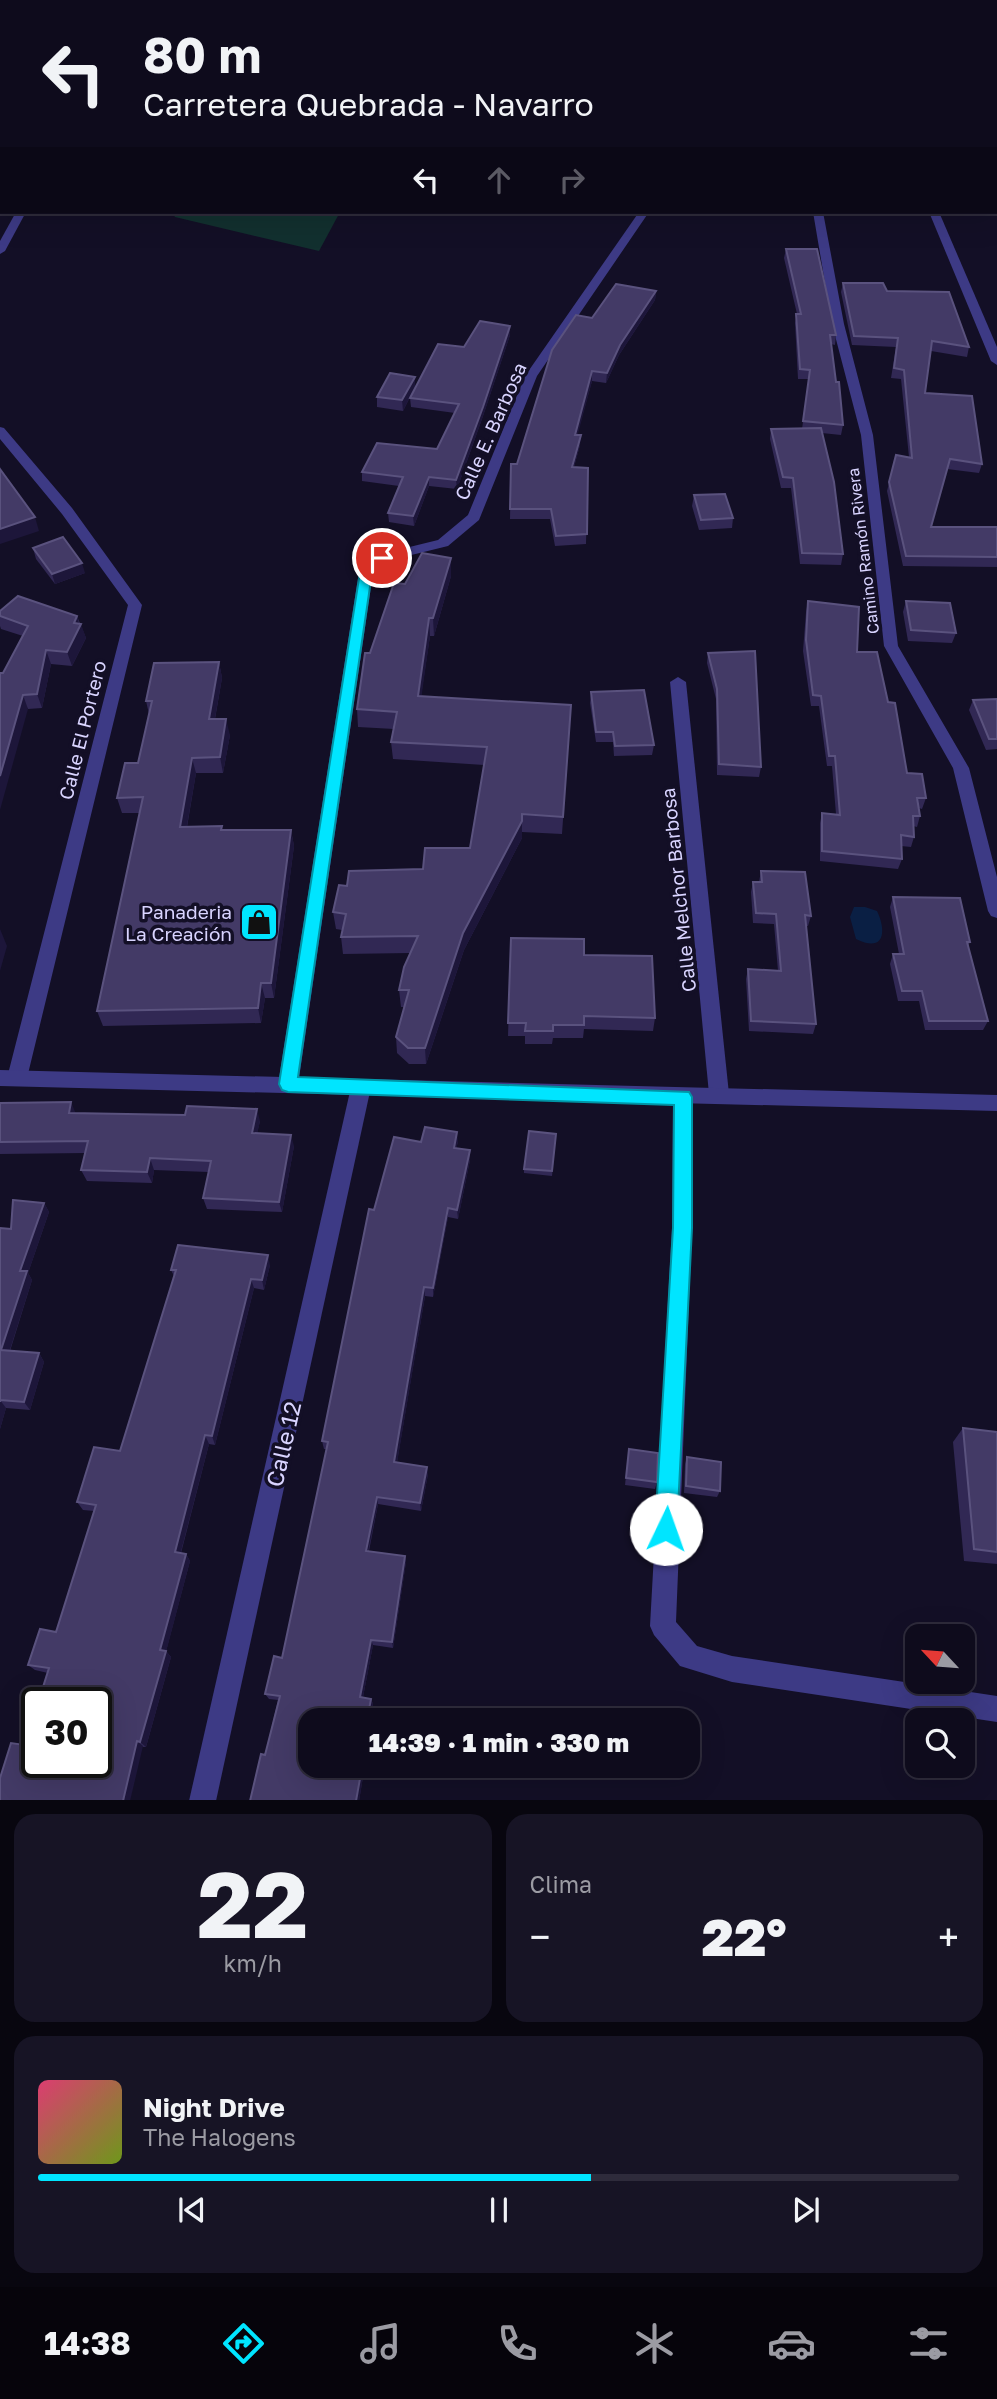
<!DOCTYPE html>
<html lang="es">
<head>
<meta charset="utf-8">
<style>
	:root { --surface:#0e0b1c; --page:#171425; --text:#f1f3f6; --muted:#9b9ba3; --line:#2e2b3b; --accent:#00e5ff }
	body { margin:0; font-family:"Golos Text",sans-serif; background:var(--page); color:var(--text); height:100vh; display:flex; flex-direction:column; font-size:26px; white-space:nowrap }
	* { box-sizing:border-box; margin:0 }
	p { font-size:23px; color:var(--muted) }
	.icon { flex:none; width:38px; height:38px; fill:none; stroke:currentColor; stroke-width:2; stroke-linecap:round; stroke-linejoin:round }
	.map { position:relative; height:1800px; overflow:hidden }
	.panel { display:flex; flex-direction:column; gap:14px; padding:14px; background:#08060f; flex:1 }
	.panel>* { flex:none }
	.banner { position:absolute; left:0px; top:0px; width:998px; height:214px; box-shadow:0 7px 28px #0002,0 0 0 2px var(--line); background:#0e0b1c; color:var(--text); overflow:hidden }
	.needle { width:46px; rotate:296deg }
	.fabs { position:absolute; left:905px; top:1624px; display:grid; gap:14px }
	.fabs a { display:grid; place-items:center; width:70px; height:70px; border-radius:14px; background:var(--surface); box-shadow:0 7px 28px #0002,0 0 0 2px var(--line); font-size:35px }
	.speed { position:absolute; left:21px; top:1687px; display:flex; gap:14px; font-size:35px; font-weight:700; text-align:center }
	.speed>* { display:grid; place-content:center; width:91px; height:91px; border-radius:50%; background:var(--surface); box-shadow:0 7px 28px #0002,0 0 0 2px var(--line); line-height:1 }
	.speed .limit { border:4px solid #111; border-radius:10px; background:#fff; color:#111 }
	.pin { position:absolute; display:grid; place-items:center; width:60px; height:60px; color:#fff; margin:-30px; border:4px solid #fff; border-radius:50%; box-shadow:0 2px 7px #0007 }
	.me { position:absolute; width:77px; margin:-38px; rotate:3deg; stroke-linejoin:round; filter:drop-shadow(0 0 5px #0008) }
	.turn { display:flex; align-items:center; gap:24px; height:147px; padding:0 28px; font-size:32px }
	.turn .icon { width:91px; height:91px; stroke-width:2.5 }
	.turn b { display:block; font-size:49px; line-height:60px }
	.lanes { display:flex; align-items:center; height:66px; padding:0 28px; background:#0003; justify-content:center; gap:35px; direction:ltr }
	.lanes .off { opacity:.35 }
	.big { font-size:52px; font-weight:800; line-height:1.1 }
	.panel .widget { flex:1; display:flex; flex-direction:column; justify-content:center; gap:10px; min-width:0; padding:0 24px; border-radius:21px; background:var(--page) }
	.panel .dial { align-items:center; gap:0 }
	.dial b { font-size:91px; line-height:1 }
	.song { display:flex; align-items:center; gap:21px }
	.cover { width:84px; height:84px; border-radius:10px; background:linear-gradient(135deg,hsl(340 70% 55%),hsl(80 70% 35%)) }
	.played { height:7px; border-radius:4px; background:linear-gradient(90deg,var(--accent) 60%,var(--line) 60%) }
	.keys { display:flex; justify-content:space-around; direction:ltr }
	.heat { display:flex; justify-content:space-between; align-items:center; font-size:38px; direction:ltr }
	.panel .tiles { flex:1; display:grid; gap:14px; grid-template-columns:1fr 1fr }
	.widget:last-child { grid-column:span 2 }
	.trip { position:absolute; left:298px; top:1708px; width:402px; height:70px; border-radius:21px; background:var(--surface); box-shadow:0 7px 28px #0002,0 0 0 2px var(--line); font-weight:800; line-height:70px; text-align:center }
	.dock { display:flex; height:112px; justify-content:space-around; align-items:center; background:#06040b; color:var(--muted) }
	.dock .icon { width:49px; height:49px }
	.dock .current { color:var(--accent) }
	.dock b { font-size:32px; color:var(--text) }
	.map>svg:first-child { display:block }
</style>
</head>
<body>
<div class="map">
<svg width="997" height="1801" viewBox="0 0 997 1801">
	<rect width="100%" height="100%" fill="#130f26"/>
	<g fill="#12302f">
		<path d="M0,0H997V70L996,2H2L0,139Z"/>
		<path d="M172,212H340L319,251L175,217Z"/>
	</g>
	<path fill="#0a1f44" d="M854,907H865L877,911C887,932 884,953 856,939L850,917Z"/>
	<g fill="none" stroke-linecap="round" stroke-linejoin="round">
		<g fill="#3d3a85" fill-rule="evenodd">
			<path d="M16,212H26L5,251L0,254V241Z"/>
			<path d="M639,212H649L537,376L479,520L448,546L387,561L373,573L298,1085L295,1091L288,1093L281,1091L278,1085L359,572L377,555L438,540L468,515L525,376Z"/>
			<path d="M813,212H823L844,324L873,435L898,646L969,768L997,877V918L991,916L988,911L953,768L884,646L861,435L832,324Z"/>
			<path d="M929,212H939L997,347V365L991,361Z"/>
			<path d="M0,427L4,428L72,508L142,605L27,1078L24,1084L17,1086L10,1084L7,1078L128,605L62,514L0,439Z"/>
			<path d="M678,677L686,682L729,1094L726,1100L719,1102L712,1100L709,1094L670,682Z"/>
			<path d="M361,1079L368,1081L371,1087L216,1801H189L351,1087L354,1081Z"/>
			<path d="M683,1089L690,1091L693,1097L692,1228L676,1622L697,1646L732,1656L997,1696V1722L732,1682L680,1666L654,1635L650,1626L672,1228L673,1097L676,1091Z"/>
		</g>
		<path fill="#3d3a85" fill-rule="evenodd" d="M0,1070L997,1095V1111L0,1086Z"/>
	</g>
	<g fill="#312854">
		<path d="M786,249L836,335L835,345L831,344L836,382L843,425L841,435L822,433L843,554L841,565L800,564L791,488H781L770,439L771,429H802L809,379H798L795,323L797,314L784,258Z"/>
		<path d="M843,283L887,291L969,347L967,357L931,351L925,393L982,464L979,473L947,469L931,527H997V567L903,566L887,491L896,455L909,457L901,379L891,378L896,347L852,345L841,292Z"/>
		<path d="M656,291L655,300L619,355L606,383L592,381L577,435L580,445L574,467L588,468L586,544L555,546L550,519H510L511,464H517L592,318Z"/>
		<path d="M510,335L483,416L457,489L429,486L414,526L389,522L388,513L399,486L362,481V472L437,449L455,413L411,407L410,398L464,347Z"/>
		<path d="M415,387L403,411L377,407V397Z"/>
		<path d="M694,495L733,518L732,528L699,530L692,506Z"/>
		<path d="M33,548L85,573L55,584L36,559Z"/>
		<path d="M451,558V576L434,636H430L421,696L571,705L562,834L522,832V838L464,950L426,1064H409L397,1053L396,1037L404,1007H401L399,990L410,953L343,954L341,937L342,930L336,929L333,912L347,886L423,869L470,848L484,765L393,759L391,742L394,729L358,727L357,709L370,653L405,584Z"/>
		<path d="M808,601L857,652L888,702L907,773L926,798L922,809L919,808L920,816L917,827L913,826L914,837L911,847L901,846L902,859L898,869L820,861V823L822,813L836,814L832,766H827L819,706H811L803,651L806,612Z"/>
		<path d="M906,601L956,633L952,643L908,641L903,612Z"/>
		<path d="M0,611L77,616L86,638L72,666L51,664L42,708L28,709L3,673L23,636L1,629L0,626Z"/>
		<path d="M708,653L761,767L759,777L717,775L716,699L707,663Z"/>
		<path d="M219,662L222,678L215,719L230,735L223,773H196L187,827L223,830H291L294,846L274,998H265L261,1023L103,1026L97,1011L140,813H122L117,798L138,763L149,714L146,701Z"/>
		<path d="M591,692L654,745L652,755L614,756L613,742H596L590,703Z"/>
		<path d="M997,699V749L986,750L969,710L973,700Z"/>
		<path d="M761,871L811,916L808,926H806L816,1024L813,1034L749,1031L746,979L748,969L778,971L774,924L753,923L751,892L753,882H759Z"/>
		<path d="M893,897L970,942L968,946L988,1021L983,1030H925L919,1001H898L890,964L893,954H899L890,907Z"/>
		<path d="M511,938L584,955L655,1018L653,1031L584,1029L583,1038H553L552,1044H525V1036H508Z"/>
		<path d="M0,1103L76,1113L260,1121L257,1133L294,1146L282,1212L207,1209L203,1198L209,1172L154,1170L152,1183L87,1181L81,1170L86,1153L0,1154Z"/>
		<path d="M556,1134L552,1176L524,1173V1169Z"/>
		<path d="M421,1142H458L456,1148L470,1150V1160L458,1219L448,1217L433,1297L425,1296L397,1462L428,1474L421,1511L378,1504L369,1551L405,1556L406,1562L393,1648L373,1645L363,1697L371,1699L373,1704L360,1772L361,1773L363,1777L359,1801H250L265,1755L278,1700L269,1699L265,1694L282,1658L327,1449H324L322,1441L374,1210Z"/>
		<path d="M44,1203L49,1212L28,1273L32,1280L10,1351L39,1353L44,1362L30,1410L6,1408L0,1429V1228L11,1229Z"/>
		<path d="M270,1265L264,1290L254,1288L215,1445L209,1444L181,1553L186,1554L190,1561L166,1651L171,1657L146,1747L24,1745L48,1673L35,1670L28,1665L56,1632L94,1511L83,1510L77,1502L120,1451L174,1276L171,1270Z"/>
		<path d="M963,1428L997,1432V1564L964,1561L953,1442Z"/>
		<path d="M629,1449L657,1482L655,1489L625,1485Z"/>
		<path d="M687,1457L720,1491L717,1497L684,1493L685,1464Z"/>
	</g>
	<g fill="#1d163a">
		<path d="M656,291L655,300L619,355L606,383L607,373L620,345Z"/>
		<path d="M510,326V335L483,416L457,489L456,480Z"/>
		<path d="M592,371V381L575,445V435Z"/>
		<path d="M415,377V387L403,411L402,400Z"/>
		<path d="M581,435L580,445L571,477L572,467Z"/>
		<path d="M429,477V486L414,526L413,516Z"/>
		<path d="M35,517L39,531L0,544V529Z"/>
		<path d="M451,558V576L434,636L433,618Z"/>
		<path d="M82,563L85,573L55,584L52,574Z"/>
		<path d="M77,616L80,627L81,624L86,638L72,666L67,652L74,623Z"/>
		<path d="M429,618L430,636L419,714L418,696Z"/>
		<path d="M46,650L51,664L42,708L37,694Z"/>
		<path d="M219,662L222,678L212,735L209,719Z"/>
		<path d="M23,695L28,709L0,810V776Z"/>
		<path d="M226,719L230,735L223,773L220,757Z"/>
		<path d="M192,758L196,773L184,843L180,827Z"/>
		<path d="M522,821V838L464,950L426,1064L425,1048L463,933Z"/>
		<path d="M291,830L294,846L274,998L271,983Z"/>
		<path d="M0,929L7,946L0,971Z"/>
		<path d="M261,983L265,998L261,1023L258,1008Z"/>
		<path d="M71,1102L76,1114L69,1113Z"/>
		<path d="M257,1109L260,1121L255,1144L252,1133Z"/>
		<path d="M457,1132L458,1142L454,1157V1148Z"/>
		<path d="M291,1135L294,1146L282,1212L279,1202Z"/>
		<path d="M470,1150V1160L458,1219L457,1210Z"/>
		<path d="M150,1158L154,1170L152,1183L147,1172Z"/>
		<path d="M44,1203L49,1212L28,1273L32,1280L7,1359L1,1350L20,1271Z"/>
		<path d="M448,1208V1217L433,1297V1288Z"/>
		<path d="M268,1255L270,1265L264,1290L262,1280Z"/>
		<path d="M251,1279L254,1288L215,1445L212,1436Z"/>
		<path d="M424,1287L425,1296L396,1469L394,1462Z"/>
		<path d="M39,1353L44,1362L30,1410L24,1402Z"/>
		<path d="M0,1400L6,1408L0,1429Z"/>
		<path d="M205,1435L209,1444L179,1559L175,1552Z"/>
		<path d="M427,1467L428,1474L421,1511L420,1503Z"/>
		<path d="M377,1497L378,1504L367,1557L366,1551Z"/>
		<path d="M186,1554L190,1561L165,1656L160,1650Z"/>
		<path d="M405,1556L406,1562L393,1648L392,1642Z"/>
		<path d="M371,1640L373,1645L362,1702L360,1697Z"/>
		<path d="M166,1651L171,1657L146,1747L140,1742Z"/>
		<path d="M371,1699L373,1704L370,1720H367Z"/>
		<path d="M137,1741L143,1746L130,1801H123Z"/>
		<path d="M361,1773L363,1777L359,1801H356Z"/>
	</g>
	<g fill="#433a66" stroke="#5a527e" stroke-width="2">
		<path d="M786,249H817L836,335H830L836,382H839L843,425L803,421L810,370L800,369L796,314H801Z"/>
		<path d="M843,283H883L887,291L949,292L969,347L932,341L925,393L972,396L982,464L950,459L931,527H997V557L906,556L889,482L896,455L912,458L904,370L894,368L898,338L854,336Z"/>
		<path d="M616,284L656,291L620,345L607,373L592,371L575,435H581L572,467L588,468L587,534L556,536L551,509H510L511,464H517L552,350L576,315L592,318Z"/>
		<path d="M480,321L510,326L483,407L456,480L429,477L413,516L388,513L403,477L362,472L377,443L437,449L459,404L410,398L438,344L464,347Z"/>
		<path d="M390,373L415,377L402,400L377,397Z"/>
		<path d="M821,428L834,482L843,554L802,553L793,478L783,477L771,429Z"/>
		<path d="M0,469L35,517L0,529Z"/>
		<path d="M725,494L733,518L701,520L694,495Z"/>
		<path d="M63,537L82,563L52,574L33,548Z"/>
		<path d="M422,553L451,558L433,618H429L418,696L571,705L563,817L522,814V821L463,933L425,1048H408L396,1037L409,990H399L404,967L418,936L341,937L346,914L333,912L339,885L347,886L349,871L423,869L425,848H470L487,747L391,742L397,712L357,709L365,653H370L394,583L405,584Z"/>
		<path d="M18,596L77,616L74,623L81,624L67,652L46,650L37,694L23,695L0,776V673H3L28,626L0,616V611Z"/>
		<path d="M808,601L859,607L857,652H877L888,702L895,703L907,773L922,774L926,798H917L920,816H913L914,837L901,835L902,859L822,851V813L840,815L835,756H829L821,696L813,695L806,640Z"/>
		<path d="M906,601L950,603L956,633L911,630Z"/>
		<path d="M755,651L761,767L719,764L717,689L708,653Z"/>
		<path d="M219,662L209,719H226L220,757L192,758L180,827L222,826L221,830H291L271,983H261L258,1008L97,1011L143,797L117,798L125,763H138L152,701H146L154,663Z"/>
		<path d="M644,690L654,745L615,746L613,732H596L591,692Z"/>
		<path d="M997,699V739H989L973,700Z"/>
		<path d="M761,871L805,872L811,916L805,915L816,1024L751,1021L748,969L781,971L776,914L756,913L753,882H762Z"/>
		<path d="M893,897L960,898L970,942H967L988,1021H929L922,991H902L893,954H904Z"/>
		<path d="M511,938L584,939V955L652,956L655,1018L584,1016V1025H553V1031H525L526,1023H508Z"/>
		<path d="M71,1102L69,1113L185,1115L187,1106L257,1109L252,1133L291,1135L279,1202L203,1198L211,1161L150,1158L147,1172L81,1170L88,1141L0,1142V1103Z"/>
		<path d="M425,1127L457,1132L454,1148L470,1150L457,1210L448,1208L433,1288L424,1287L394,1462L427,1467L420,1503L377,1497L366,1551L405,1556L392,1642L371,1640L360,1697L371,1699L367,1720H310V1766H358L357,1772L361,1773L356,1801H250L261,1754L265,1755L280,1696L265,1694L274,1656L282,1658L328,1442L322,1441L369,1209L374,1210L394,1137L421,1142Z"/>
		<path d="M529,1131L556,1134L552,1171L524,1169Z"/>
		<path d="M13,1200L44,1203L20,1271H27L1,1350L39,1353L24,1402L0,1400V1402V1228L11,1229Z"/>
		<path d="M178,1245L268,1255L262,1280L251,1279L212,1436L205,1435L175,1552L186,1554L160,1650L166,1651L140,1742L137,1741L123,1801H0V1778L11,1743L24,1745L37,1706V1762H96V1703H38L49,1668L28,1665L40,1629L56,1632L96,1505L77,1502L94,1447L120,1451L176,1270H171Z"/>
		<path d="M963,1428L997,1432V1552L974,1549Z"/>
		<path d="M629,1449L658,1453L657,1482L626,1478Z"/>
		<path d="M687,1457L721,1462L720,1491L686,1486Z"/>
	</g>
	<path fill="#00e5ff" stroke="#0095a6" stroke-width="2" d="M382,554L388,558L372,573L298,1077L689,1092L692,1097V1228L677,1529L674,1537L666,1540L658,1537L655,1529L673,1228L674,1105L288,1092L282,1090L279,1084L360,572Z"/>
	<defs>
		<symbol id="shop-square" viewBox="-11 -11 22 22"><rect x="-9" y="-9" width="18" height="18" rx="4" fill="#00e5ff" stroke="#130f26"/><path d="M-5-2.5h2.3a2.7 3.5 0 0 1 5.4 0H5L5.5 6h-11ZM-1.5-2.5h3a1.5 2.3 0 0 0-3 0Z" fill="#111"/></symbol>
	</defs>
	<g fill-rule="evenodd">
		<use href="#shop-square" x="237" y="900" width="44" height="44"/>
	</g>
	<g text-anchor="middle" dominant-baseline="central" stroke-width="7" stroke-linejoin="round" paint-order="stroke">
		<g font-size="16" fill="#d9d4ff" stroke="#130f26">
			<text transform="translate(863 551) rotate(-97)">Camino Ramón Rivera</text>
		</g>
		<g font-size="19" fill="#d9d4ff" stroke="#130f26">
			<text transform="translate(490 431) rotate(-66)">Calle E. Barbosa</text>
			<text transform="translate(82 730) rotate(-76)">Calle El Portero</text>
			<text transform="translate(678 890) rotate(-96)">Calle Melchor Barbosa</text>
		</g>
		<g font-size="19" fill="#d9d4ff" stroke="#130f26" text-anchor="end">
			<text x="232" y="911">Panaderia<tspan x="232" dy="22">La Creación</tspan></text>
		</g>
		<g font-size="23" fill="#d9d4ff" stroke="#130f26">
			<text transform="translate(283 1444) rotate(-77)">Calle 12</text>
		</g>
	</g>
</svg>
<div class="fabs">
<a><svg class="needle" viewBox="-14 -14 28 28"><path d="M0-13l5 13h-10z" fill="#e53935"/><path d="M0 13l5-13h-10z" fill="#9b9ba3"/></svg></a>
<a><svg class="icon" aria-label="search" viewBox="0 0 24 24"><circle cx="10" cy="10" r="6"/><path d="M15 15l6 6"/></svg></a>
</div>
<div class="speed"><div class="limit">30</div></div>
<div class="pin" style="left:382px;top:558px;background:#d93025"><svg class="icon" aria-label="arrive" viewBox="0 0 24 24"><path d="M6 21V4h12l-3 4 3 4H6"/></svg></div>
<svg class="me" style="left:666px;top:1529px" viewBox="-20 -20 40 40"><circle r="19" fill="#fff"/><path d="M0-13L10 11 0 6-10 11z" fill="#00e5ff"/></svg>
<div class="trip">14:39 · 1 min · 330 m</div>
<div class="banner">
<div class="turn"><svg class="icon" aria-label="left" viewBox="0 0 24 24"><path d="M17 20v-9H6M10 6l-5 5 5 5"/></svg><div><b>80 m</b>Carretera Quebrada - Navarro</div></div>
<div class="lanes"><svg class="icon" aria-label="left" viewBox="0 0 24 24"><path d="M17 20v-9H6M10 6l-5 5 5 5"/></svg><svg class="icon off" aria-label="ahead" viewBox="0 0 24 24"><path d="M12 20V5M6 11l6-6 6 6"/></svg><svg class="icon off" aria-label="right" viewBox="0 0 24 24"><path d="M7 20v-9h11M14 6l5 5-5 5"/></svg></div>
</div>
</div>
<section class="panel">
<div class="tiles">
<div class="widget dial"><b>22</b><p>km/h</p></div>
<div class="widget"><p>Clima</p>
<div class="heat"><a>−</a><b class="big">22°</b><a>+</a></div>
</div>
<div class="widget">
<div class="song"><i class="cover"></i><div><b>Night Drive</b><p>The Halogens</p></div></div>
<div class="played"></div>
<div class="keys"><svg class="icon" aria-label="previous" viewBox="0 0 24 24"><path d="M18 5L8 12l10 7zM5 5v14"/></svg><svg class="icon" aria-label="pause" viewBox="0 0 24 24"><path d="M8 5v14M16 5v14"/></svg><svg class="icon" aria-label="next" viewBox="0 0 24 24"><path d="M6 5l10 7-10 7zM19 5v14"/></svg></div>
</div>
</div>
</section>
<nav class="dock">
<b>14:38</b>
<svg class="icon current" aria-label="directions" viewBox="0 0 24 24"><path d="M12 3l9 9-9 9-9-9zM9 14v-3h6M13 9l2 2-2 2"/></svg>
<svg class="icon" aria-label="music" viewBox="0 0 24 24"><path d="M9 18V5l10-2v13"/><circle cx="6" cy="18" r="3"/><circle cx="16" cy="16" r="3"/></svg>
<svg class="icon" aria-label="phone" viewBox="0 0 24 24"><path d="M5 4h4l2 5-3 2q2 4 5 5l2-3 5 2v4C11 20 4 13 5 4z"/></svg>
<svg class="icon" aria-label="climate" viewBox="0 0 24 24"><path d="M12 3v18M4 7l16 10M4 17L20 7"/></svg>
<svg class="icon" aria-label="car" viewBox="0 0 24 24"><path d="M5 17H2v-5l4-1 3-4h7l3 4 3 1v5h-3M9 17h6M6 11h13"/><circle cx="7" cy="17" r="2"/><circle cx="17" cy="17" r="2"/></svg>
<svg class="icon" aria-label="filters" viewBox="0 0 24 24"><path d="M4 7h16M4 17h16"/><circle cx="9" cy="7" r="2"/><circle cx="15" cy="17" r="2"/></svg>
</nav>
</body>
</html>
